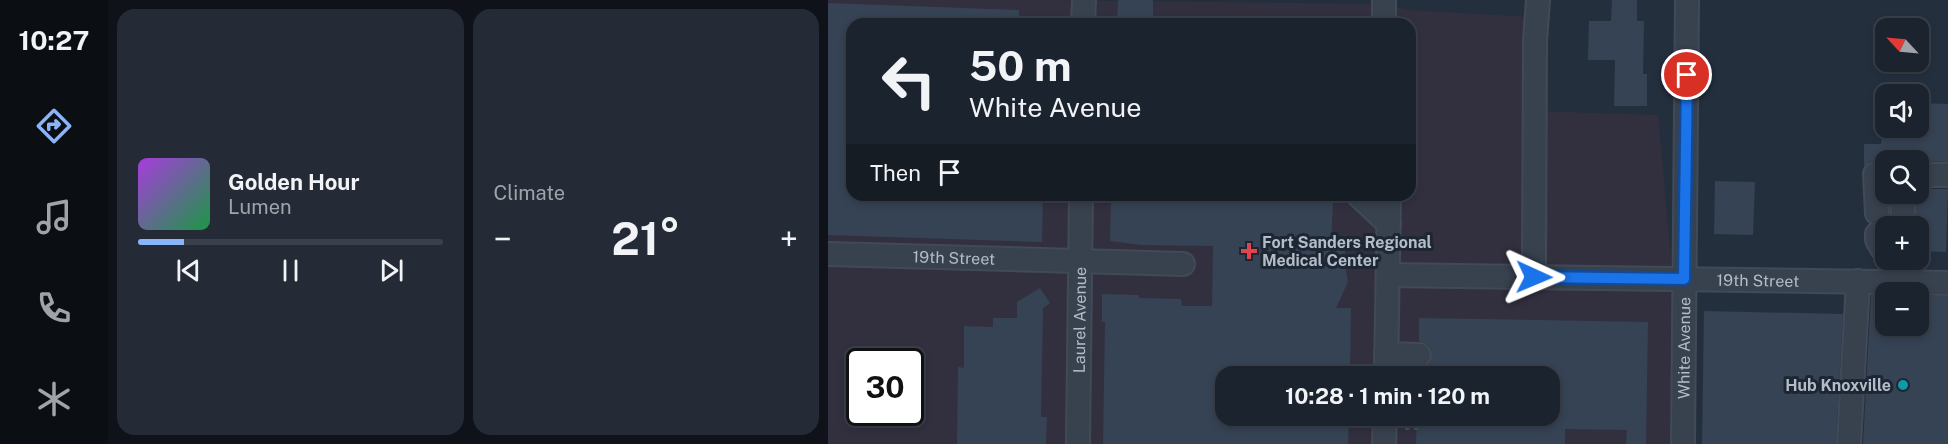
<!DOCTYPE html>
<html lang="en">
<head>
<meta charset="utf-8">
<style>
	:root { --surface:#1b232e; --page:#242b36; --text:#f1f3f6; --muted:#a0a4aa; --line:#39404a; --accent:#8ab4f8 }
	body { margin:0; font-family:"Public Sans",sans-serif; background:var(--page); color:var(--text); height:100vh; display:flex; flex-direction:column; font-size:22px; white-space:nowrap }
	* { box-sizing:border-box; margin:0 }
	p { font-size:20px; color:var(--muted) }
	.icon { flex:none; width:33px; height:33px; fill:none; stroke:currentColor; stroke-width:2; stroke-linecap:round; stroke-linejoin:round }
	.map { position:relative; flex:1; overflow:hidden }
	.details { display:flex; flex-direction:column; gap:9px; padding:9px; background:#0f1319; width:720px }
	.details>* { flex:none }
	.top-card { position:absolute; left:18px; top:18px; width:570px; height:183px; border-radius:18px; box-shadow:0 3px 9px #0003,0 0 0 2px var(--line); background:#1b232e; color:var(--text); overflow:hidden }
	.needle { width:39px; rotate:296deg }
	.controls { position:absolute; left:1047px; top:18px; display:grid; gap:12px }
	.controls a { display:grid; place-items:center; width:54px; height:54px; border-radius:12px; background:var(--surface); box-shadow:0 3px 9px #0003,0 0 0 2px var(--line); font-size:30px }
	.speed { position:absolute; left:18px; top:348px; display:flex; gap:12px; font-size:30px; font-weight:700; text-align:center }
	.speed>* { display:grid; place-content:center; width:78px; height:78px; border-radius:50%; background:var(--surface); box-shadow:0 3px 9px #0003,0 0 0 2px var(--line); line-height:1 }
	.speed .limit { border:3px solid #111; border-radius:9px; background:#fff; color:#111 }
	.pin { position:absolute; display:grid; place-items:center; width:51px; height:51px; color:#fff; margin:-26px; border:3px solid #fff; border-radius:50%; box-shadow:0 2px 6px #0007 }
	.me { position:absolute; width:66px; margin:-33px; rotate:91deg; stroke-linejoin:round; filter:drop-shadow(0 0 4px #0008) }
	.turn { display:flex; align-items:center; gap:21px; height:126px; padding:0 24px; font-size:27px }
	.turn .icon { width:78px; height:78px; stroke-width:2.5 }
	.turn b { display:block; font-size:42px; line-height:51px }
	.then { display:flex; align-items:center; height:57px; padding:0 24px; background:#0003; gap:12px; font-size:22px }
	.big { font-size:45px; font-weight:700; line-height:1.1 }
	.details .tile { flex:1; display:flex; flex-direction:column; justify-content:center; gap:9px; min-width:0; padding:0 21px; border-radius:18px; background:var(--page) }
	.song { display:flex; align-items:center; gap:18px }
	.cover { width:72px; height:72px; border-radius:9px; background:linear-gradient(135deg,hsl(280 70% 55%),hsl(140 70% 35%)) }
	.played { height:6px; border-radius:3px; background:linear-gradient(90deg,var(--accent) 15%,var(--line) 15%) }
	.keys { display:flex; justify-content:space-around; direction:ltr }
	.heat { display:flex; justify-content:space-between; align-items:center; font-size:33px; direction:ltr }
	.details .tiles { flex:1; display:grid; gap:9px; grid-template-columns:repeat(2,1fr) }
	.trip { position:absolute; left:387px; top:366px; width:345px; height:60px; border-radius:18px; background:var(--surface); box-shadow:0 3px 9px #0003,0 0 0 2px var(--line); font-weight:700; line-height:60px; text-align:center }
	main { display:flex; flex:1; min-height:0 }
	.tabs { display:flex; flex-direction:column; width:108px; justify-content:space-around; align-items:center; background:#0b0e12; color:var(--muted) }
	.tabs .icon { width:42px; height:42px }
	.tabs .selected { color:var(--accent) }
	.tabs b { font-size:27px; color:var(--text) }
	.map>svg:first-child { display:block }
</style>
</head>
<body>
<main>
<nav class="tabs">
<b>10:27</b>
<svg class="icon selected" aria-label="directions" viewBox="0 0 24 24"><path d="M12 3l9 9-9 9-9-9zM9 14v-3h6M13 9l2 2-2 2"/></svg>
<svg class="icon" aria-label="music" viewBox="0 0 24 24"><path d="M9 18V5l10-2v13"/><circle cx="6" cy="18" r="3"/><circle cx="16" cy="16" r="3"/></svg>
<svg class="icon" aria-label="phone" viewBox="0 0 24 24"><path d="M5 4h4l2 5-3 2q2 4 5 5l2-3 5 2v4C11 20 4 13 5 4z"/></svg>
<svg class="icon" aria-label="climate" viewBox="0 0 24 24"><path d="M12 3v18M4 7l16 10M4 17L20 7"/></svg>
</nav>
<section class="details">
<div class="tiles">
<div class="tile">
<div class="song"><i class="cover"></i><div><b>Golden Hour</b><p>Lumen</p></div></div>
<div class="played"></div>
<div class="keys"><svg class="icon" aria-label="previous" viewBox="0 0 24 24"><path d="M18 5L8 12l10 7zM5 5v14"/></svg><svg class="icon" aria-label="pause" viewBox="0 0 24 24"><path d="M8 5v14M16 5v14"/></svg><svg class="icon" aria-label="next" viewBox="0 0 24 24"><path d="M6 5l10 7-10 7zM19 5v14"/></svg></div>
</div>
<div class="tile"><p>Climate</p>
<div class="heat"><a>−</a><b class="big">21°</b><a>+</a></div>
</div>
</div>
</section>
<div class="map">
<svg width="1120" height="444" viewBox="0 0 1120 444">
	<rect width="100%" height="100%" fill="#242f3e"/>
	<path fill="#32303f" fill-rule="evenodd" d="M0,0H221L550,4L581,10L703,17L702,111L830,115L847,307L845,444H0ZM24,24H582V195H24ZM32,362H82V412H32ZM398,376H722V416H398Z"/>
	<g fill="#364354">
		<path d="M290,0H325V24H289Z"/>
		<path d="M784,0H809V21H816L815,74H819V106H786L787,60H760L761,21H783Z"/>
		<path d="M0,3L191,10V24H24V195H215L214,242L0,235Z"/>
		<path d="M1090,103L1120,104V162L1047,160L1041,162L1036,166V144H1053L1055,128H1090Z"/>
		<path d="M887,181L927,182L925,235L886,234Z"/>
		<path d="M1090,189H1120L1118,252L1090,251V226H1083L1088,215V194H1090Z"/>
		<path d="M283,195H489V200H505L503,246L517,247V265L520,282L508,308H523L522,376H398V416H521L520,444H275L277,322H274V294L311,295V298L353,299L354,306H384L385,246L313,245L282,241Z"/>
		<path d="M212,288L222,303L215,308L213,417H219L218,444H129L130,367L136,368V326L165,327V318H189V302Z"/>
		<path d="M1043,295L1058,296V326H1090V296H1120V444H1035Z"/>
		<path d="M876,311L1015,314L1008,444H874Z"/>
		<path d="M591,318L820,322L818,444H798L799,430L737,429V444H588L589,416H722V376H590V368L597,367L602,363L604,355L603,349L599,344L591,341Z"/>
	</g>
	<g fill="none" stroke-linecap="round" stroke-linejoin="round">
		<path stroke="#3a4453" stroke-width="22" stroke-dasharray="22 11" stroke-linecap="butt" d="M1063,213V226"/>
		<defs>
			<g id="minor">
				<path d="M556,0V24"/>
				<path d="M255,24L256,0"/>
				<path d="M1090,175H1120"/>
				<path d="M530,195L561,224"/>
				<path d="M1049,213L1047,174H1058"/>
				<path d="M1075,214V194"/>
				<path d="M1049,234V240L1058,255"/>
				<path id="s1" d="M0,254L355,264"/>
				<path id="s2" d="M560,275L1120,283"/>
				<path d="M706,277L707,41L710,0"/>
				<path d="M558,354L591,355"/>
				<path d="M558,376L561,195"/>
				<path id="s3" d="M250,444L253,195"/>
				<path d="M556,444L557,416"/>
				<path id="s4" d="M855,444L859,0"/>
				<path d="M1021,444L1030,281"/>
			</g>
		</defs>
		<use href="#minor" stroke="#414a57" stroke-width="26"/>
		<g stroke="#3f5557" stroke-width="4" stroke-dasharray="4.5 4.5" stroke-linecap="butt">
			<path d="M577,428H594"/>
			<path d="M587,428V416"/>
		</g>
		<use href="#minor" stroke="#38414e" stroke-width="22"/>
	</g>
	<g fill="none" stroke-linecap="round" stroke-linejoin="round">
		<defs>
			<path id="route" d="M706,277L856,279L859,75"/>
		</defs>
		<use href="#route" stroke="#114b97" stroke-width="15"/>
		<use href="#route" stroke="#1a73e8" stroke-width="10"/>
	</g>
	<path fill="#e0444e" stroke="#1d2633" stroke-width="2" d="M418 242h6v6h6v6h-6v6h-6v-6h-6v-6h6z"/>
	<circle fill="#0f9aa8" stroke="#1d2633" stroke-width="2" cx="1075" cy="385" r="6"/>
	<g text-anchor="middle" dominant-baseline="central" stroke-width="6" stroke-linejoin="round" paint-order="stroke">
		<g font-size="16" font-weight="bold" fill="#b4bcc9" stroke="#1d2633" text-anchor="start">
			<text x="434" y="242">Fort Sanders Regional<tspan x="434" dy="18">Medical Center</tspan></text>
			<text x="1063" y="385" text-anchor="end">Hub Knoxville</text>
		</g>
		<g font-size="16" fill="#b4bcc9" stroke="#1d2633">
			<text stroke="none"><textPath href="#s1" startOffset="126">19th Street</textPath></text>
			<text stroke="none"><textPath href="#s2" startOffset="370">19th Street</textPath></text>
			<text stroke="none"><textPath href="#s3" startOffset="124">Laurel Avenue</textPath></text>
			<text stroke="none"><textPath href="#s4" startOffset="96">White Avenue</textPath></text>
		</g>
	</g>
</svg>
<div class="controls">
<a><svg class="needle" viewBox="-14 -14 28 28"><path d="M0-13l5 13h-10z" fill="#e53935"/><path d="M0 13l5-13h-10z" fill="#a0a4aa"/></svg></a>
<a><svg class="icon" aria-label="sound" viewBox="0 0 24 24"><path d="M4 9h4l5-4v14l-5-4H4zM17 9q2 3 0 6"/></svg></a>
<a><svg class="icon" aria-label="search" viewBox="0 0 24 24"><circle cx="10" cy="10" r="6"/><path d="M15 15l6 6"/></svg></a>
<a>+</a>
<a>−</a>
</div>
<div class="speed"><div class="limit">30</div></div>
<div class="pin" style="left:859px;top:75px;background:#d93025"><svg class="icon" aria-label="arrive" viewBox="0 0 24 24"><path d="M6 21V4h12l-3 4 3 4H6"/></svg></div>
<svg class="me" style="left:706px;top:277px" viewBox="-20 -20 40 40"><path d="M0-17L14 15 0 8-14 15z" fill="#1a73e8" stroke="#fff" stroke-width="4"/></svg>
<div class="trip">10:28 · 1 min · 120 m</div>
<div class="top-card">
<div class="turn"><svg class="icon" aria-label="left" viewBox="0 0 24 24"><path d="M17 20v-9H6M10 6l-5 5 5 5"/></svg><div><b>50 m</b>White Avenue</div></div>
<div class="then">Then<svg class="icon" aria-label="arrive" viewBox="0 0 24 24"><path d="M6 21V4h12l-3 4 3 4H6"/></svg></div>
</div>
</div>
</main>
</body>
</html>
